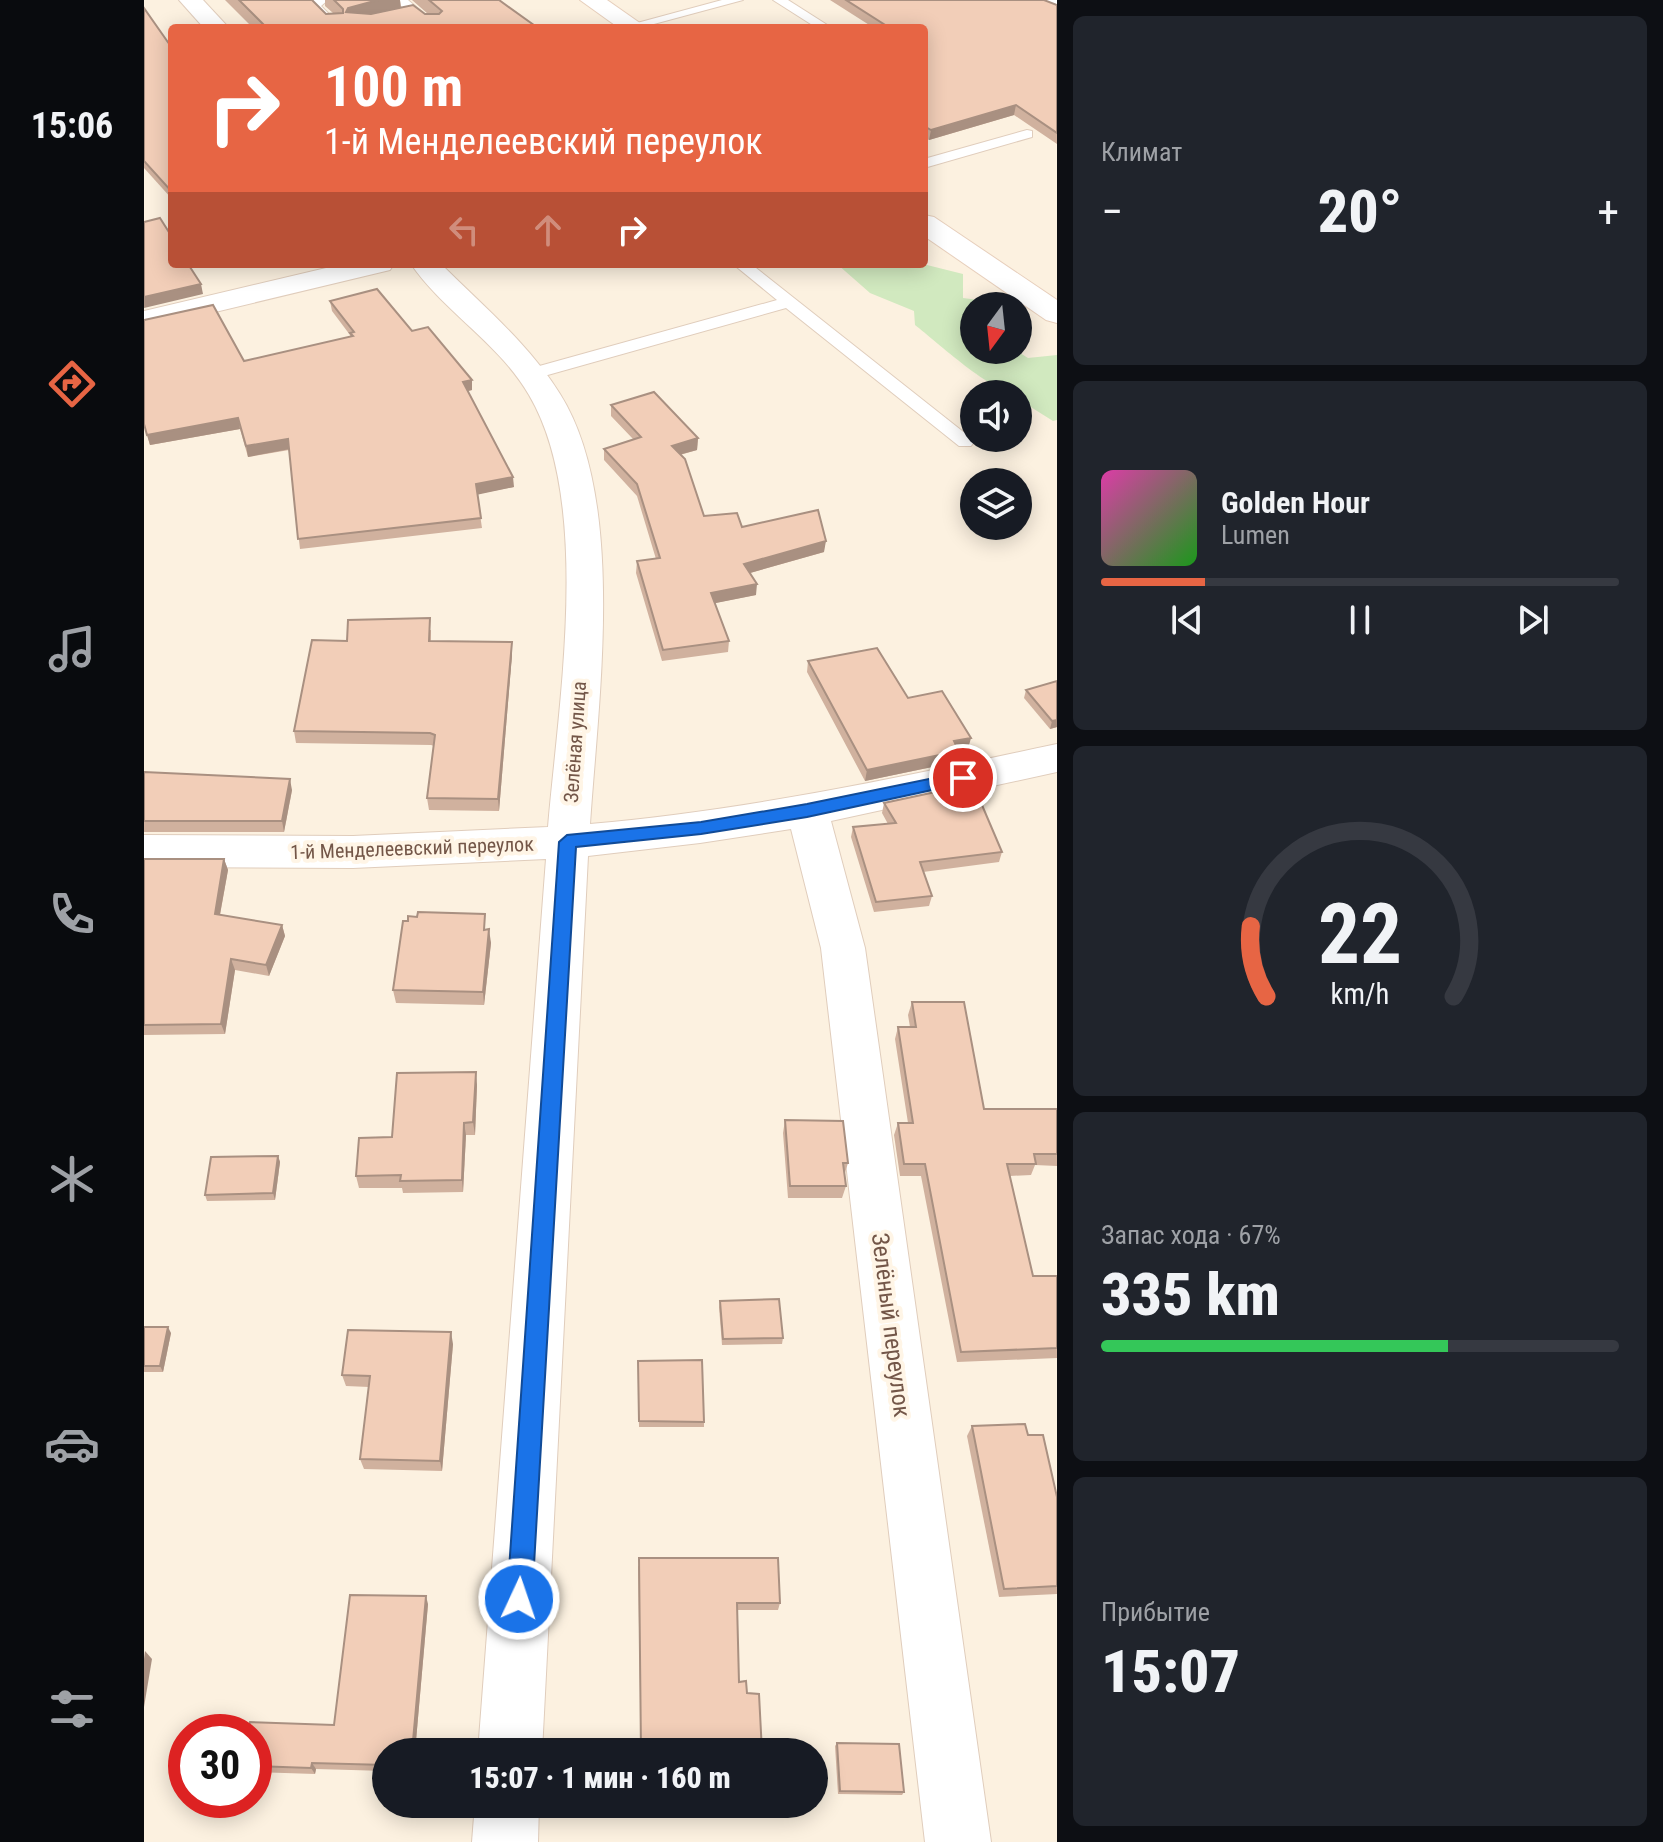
<!DOCTYPE html>
<html lang="ru">
<head>
<meta charset="utf-8">
<style>
	:root { --surface:#171b24; --page:#20242c; --text:#f1f3f6; --muted:#9ea1a6; --line:#363941; --accent:#e76544 }
	body { margin:0; font-family:"Roboto Condensed",sans-serif; background:var(--page); color:var(--text); height:100vh; display:flex; flex-direction:column; font-size:30px; white-space:nowrap }
	* { box-sizing:border-box; margin:0 }
	p { font-size:26px; color:var(--muted) }
	.icon { flex:none; width:44px; height:44px; fill:none; stroke:currentColor; stroke-width:2; stroke-linecap:round; stroke-linejoin:round }
	.map { position:relative; flex:1; overflow:hidden }
	.panel { display:flex; flex-direction:column; gap:16px; padding:16px; background:#0d0f14; width:606px }
	.panel>* { flex:none }
	.guide { position:absolute; left:24px; top:24px; width:760px; height:244px; border-radius:8px; box-shadow:0 4px 20px #0003; background:#e76544; color:#fff; overflow:hidden }
	.needle { width:52px; rotate:195deg }
	.tools { position:absolute; left:816px; top:292px; display:grid; gap:16px }
	.tools a { display:grid; place-items:center; width:72px; height:72px; border-radius:50%; background:var(--surface); box-shadow:0 4px 20px #0003; font-size:40px }
	.speed { position:absolute; left:24px; top:1714px; display:flex; gap:16px; font-size:40px; font-weight:700; text-align:center }
	.speed>* { display:grid; place-content:center; width:104px; height:104px; border-radius:50%; background:var(--surface); box-shadow:0 4px 20px #0003; line-height:1 }
	.speed .limit { border:12px solid #d22; background:#fff; color:#111 }
	.pin { position:absolute; display:grid; place-items:center; width:68px; height:68px; color:#fff; margin:-34px; border:4px solid #fff; border-radius:50%; box-shadow:0 2px 8px #0007 }
	.me { position:absolute; width:88px; margin:-44px; rotate:3deg; stroke-linejoin:round; filter:drop-shadow(0 0 6px #0008) }
	.turn { display:flex; align-items:center; gap:28px; height:168px; padding:0 24px; font-size:36px }
	.turn .icon { width:104px; height:104px; stroke-width:2.5 }
	.turn b { display:block; font-size:56px; line-height:68px }
	.lanes { display:flex; align-items:center; height:76px; padding:0 24px; background:#0003; justify-content:center; gap:40px; direction:ltr }
	.lanes .off { opacity:.35 }
	.big { font-size:60px; font-weight:800; line-height:1.1 }
	.panel .tile { flex:1; display:flex; flex-direction:column; justify-content:center; gap:12px; min-width:0; padding:0 28px; border-radius:12px; background:var(--page) }
	.panel .dial { align-items:center; gap:0 }
	.dial svg { height:208px; overflow:visible; fill:none; stroke:var(--line); stroke-width:7; stroke-linecap:round; text-anchor:middle }
	.dial text { fill:var(--text); stroke:none }
	.song { display:flex; align-items:center; gap:24px }
	.cover { width:96px; height:96px; border-radius:12px; background:linear-gradient(135deg,hsl(320 70% 55%),hsl(120 70% 35%)) }
	.played { height:8px; border-radius:4px; background:linear-gradient(90deg,var(--accent) 20%,var(--line) 20%) }
	.keys { display:flex; justify-content:space-around; direction:ltr }
	.heat { display:flex; justify-content:space-between; align-items:center; font-size:44px; direction:ltr }
	.charge { height:12px; border-radius:6px; background:linear-gradient(90deg,#34c759 67%,var(--line) 0) }
	.trip { position:absolute; left:228px; top:1738px; width:456px; height:80px; border-radius:40px; background:var(--surface); box-shadow:0 4px 20px #0003; font-weight:800; line-height:80px; text-align:center }
	main { display:flex; flex:1; min-height:0 }
	.tab-bar { display:flex; flex-direction:column; width:144px; justify-content:space-around; align-items:center; background:#090b0e; color:var(--muted) }
	.tab-bar .icon { width:56px; height:56px }
	.tab-bar .active { color:var(--accent) }
	.tab-bar b { font-size:36px; color:var(--text) }
	.map>svg:first-child { display:block }
</style>
</head>
<body>
<main>
<nav class="tab-bar">
<b>15:06</b>
<svg class="icon active" aria-label="directions" viewBox="0 0 24 24"><path d="M12 3l9 9-9 9-9-9zM9 14v-3h6M13 9l2 2-2 2"/></svg>
<svg class="icon" aria-label="music" viewBox="0 0 24 24"><path d="M9 18V5l10-2v13"/><circle cx="6" cy="18" r="3"/><circle cx="16" cy="16" r="3"/></svg>
<svg class="icon" aria-label="phone" viewBox="0 0 24 24"><path d="M5 4h4l2 5-3 2q2 4 5 5l2-3 5 2v4C11 20 4 13 5 4z"/></svg>
<svg class="icon" aria-label="climate" viewBox="0 0 24 24"><path d="M12 3v18M4 7l16 10M4 17L20 7"/></svg>
<svg class="icon" aria-label="car" viewBox="0 0 24 24"><path d="M5 17H2v-5l4-1 3-4h7l3 4 3 1v5h-3M9 17h6M6 11h13"/><circle cx="7" cy="17" r="2"/><circle cx="17" cy="17" r="2"/></svg>
<svg class="icon" aria-label="filters" viewBox="0 0 24 24"><path d="M4 7h16M4 17h16"/><circle cx="9" cy="7" r="2"/><circle cx="15" cy="17" r="2"/></svg>
</nav>
<div class="map">
<svg width="913" height="1842" viewBox="0 0 913 1842">
	<rect width="100%" height="100%" fill="#fcf1e0"/>
	<path fill="#d1e9bf" d="M693,264H779L819,274V298L850,302L852,306H830V350H871L884,358L913,355V420L909,421L874,399V394C849,394 793,342 771,325L770,311L726,293Z"/>
	<g fill="none" stroke-linecap="round" stroke-linejoin="round">
		<defs>
			<g id="lane">
				<path d="M170,0H184L177,6L199,28H186L165,9L163,6Z"/>
				<path d="M250,0H264L296,28H282Z"/>
				<path d="M578,0H599L495,28L482,26Z"/>
				<path d="M629,0H644L688,28H673Z"/>
				<path d="M883,130L888,131V137L780,168V159Z"/>
				<path d="M589,264H607L827,438L830,442L827,446H815L642,308L393,378L387,379L378,374L381,370L633,300Z"/>
			</g>
			<g id="street">
				<path d="M35,0H59L85,28H60Z"/>
				<path d="M891,0H913V13L894,5Z"/>
				<path d="M199,264H250L246,270L0,329V311Z"/>
				<path d="M267,264H297C338,305 385,344 416,394C483,500 454,702 446,824C605,810 758,777 913,744V772L687,821L721,948L847,1842H781L677,948L647,829L556,843L444,856L398,1752H334L402,859L209,868L0,867V835L209,836L404,827C414,706 449,503 385,395C355,343 300,312 267,264Z"/>
				<path d="M331,1804H395L394,1842H328Z"/>
			</g>
			<g id="secondary">
				<path d="M436,0H463L503,28H475Z"/>
				<path d="M780,215L790,217L913,300V323L902,320L780,236Z"/>
			</g>
		</defs>
		<use href="#lane" stroke="#e0cdbc" stroke-width="2"/>
		<use href="#street" stroke="#e0cdbc" stroke-width="2"/>
		<use href="#secondary" stroke="#e7cfbc" stroke-width="2"/>
		<use href="#lane" fill="#fff" fill-rule="evenodd"/>
		<use href="#street" fill="#fff" fill-rule="evenodd"/>
		<use href="#secondary" fill="#fff" fill-rule="evenodd"/>
	</g>
	<g fill="#d0b19e">
		<path d="M81,0H168L182,14L189,13L181,6V0H256L257,7L281,14H284L268,0H355L394,28H109Z"/>
		<path d="M686,0H900L913,5V144L870,115L785,140L780,137V28H730Z"/>
		<path d="M0,8L28,48V199L0,168Z"/>
		<path d="M186,301L268,331L328,390L324,391L370,487L333,494L338,528L156,549L145,450L104,457L96,429L6,445L0,424L100,361L206,337V335L188,311Z"/>
		<path d="M467,405L554,438L553,450L536,455L560,516L680,552L606,573L612,595L571,603L585,641L584,652L518,661L492,573L493,561L512,559L493,496L460,460V449L489,439L467,416Z"/>
		<path d="M287,630V641L368,642V655L355,811L285,810L283,798L290,746L287,745L152,743L150,731L203,641Z"/>
		<path d="M664,661L764,698L824,749L814,751L812,762L721,781L663,672Z"/>
		<path d="M913,681V727L906,729L880,698L882,690Z"/>
		<path d="M0,772L148,790L140,832H0Z"/>
		<path d="M740,803L858,852L855,862L779,872L788,896L785,906L730,912L707,837L709,827L744,824L738,813Z"/>
		<path d="M0,859H80L84,870L76,915L138,925L141,936L125,976L91,970L81,1034L0,1035Z"/>
		<path d="M343,930L347,943L340,1005L252,1003L249,990Z"/>
		<path d="M768,1002L840,1109H913V1166L891,1165L887,1175L866,1176L889,1276H913V1358L813,1362L777,1176H756L750,1135L754,1123H764L751,1039L754,1027H766L764,1015Z"/>
		<path d="M333,1085L331,1135H322L319,1192L259,1193L258,1188H215L212,1176L248,1137Z"/>
		<path d="M641,1120L704,1163L700,1176L702,1186L698,1198H644L639,1133Z"/>
		<path d="M134,1156L136,1162L131,1200L63,1201L61,1195Z"/>
		<path d="M576,1301L639,1338L638,1344L578,1345L575,1307Z"/>
		<path d="M0,1327L27,1333L19,1372H0Z"/>
		<path d="M309,1344L298,1471L220,1469L216,1459L225,1387L202,1386L198,1375Z"/>
		<path d="M494,1361L560,1422V1427H495Z"/>
		<path d="M828,1426L884,1435L913,1497V1594L855,1597L823,1436Z"/>
		<path d="M494,1566L636,1603L634,1610H593L595,1682L603,1693L618,1752H497Z"/>
		<path d="M284,1604L271,1752H242V1771L172,1769L171,1774L110,1772V1732L190,1725Z"/>
		<path d="M693,1743L760,1792L758,1795L694,1794L691,1746Z"/>
	</g>
	<g fill="#a99081">
		<path d="M234,0H256L257,11L206,25L202,12L204,8Z"/>
		<path d="M872,105L870,115L785,140L787,130Z"/>
		<path d="M57,284L59,294L0,308V297Z"/>
		<path d="M328,380V390L320,392L319,382Z"/>
		<path d="M94,418L96,429L6,445L3,435Z"/>
		<path d="M554,438L553,450L527,457L528,446Z"/>
		<path d="M144,439L146,449L104,457L102,446Z"/>
		<path d="M369,477L370,487L332,495V484Z"/>
		<path d="M682,541L680,552L599,575L600,564Z"/>
		<path d="M613,584L612,595L567,604V593Z"/>
		<path d="M368,642V655L355,811L354,799Z"/>
		<path d="M913,720V727L906,729L908,721Z"/>
		<path d="M827,738L824,749L808,752L810,741Z"/>
		<path d="M815,751L812,762L721,781L723,770Z"/>
		<path d="M146,779L148,790L140,832L138,821Z"/>
		<path d="M80,859L84,870L74,925L71,914Z"/>
		<path d="M138,925L141,936L125,976L122,965Z"/>
		<path d="M345,929L347,943L340,1005L339,992Z"/>
		<path d="M87,959L91,970L81,1034L77,1024Z"/>
		<path d="M332,1072L333,1085L331,1135L329,1122Z"/>
		<path d="M320,1123L322,1135L319,1192L318,1180Z"/>
		<path d="M134,1156L136,1162L131,1200L129,1193Z"/>
		<path d="M24,1327L27,1333L19,1372L16,1366Z"/>
		<path d="M307,1332L309,1344L298,1471L296,1461Z"/>
		<path d="M282,1596L284,1604L271,1752H268Z"/>
		<path d="M1,1651L8,1659L0,1707V1659Z"/>
		<path d="M168,1763L172,1769L171,1774L167,1768Z"/>
	</g>
	<g fill="#f2ceb8" stroke="#a99081" stroke-width="2">
		<path d="M95,0H168L182,14L199,13V9L190,0H234L204,8L202,12L227,14L269,5L281,14H295L298,11L285,0H355L394,28H123Z"/>
		<path d="M702,0H900L913,5V133L872,105L787,130L780,126V28H746Z"/>
		<path d="M0,8L28,48V192L0,161Z"/>
		<path d="M16,218L28,237V264H44L57,284L0,297V222Z"/>
		<path d="M233,289L268,331L284,327L328,380L319,382L369,477L332,484L337,518L154,539L144,439L102,446L94,418L3,435L0,424V320L69,305L100,361L209,336L206,333L210,332L186,301Z"/>
		<path d="M510,392L554,438L528,446L541,459L560,516L593,513L598,527L674,510L682,541L600,564L613,584L567,593L585,641L519,650L493,561L516,558L493,484L460,449L497,437L467,405Z"/>
		<path d="M286,618L285,641L368,642L354,799L283,798L291,735L286,733L150,731L168,640L203,641L204,620Z"/>
		<path d="M733,648L764,698L798,691L827,738L810,741L815,751L723,770L664,661Z"/>
		<path d="M913,681V720L908,721L882,690Z"/>
		<path d="M0,772L146,779L138,821H0Z"/>
		<path d="M829,784L858,852L776,862L788,896L732,902L709,827L752,823L740,803Z"/>
		<path d="M0,859H80L71,914L138,925L122,965L87,959L77,1024L0,1025Z"/>
		<path d="M274,912L341,914L340,930L345,929L339,992L249,990L259,921H264V916L273,917Z"/>
		<path d="M768,1002H820L840,1109H913V1154H890L892,1164H863L889,1276H913V1348L817,1352L781,1164H760L754,1123H769L754,1027H772Z"/>
		<path d="M332,1072L329,1122L320,1123L318,1180L256,1181L257,1175L212,1176L215,1138L248,1137L253,1073Z"/>
		<path d="M641,1120L699,1121L704,1163H699L702,1186H646Z"/>
		<path d="M134,1156L129,1193L61,1195L67,1157Z"/>
		<path d="M635,1299L639,1338L579,1339L576,1301Z"/>
		<path d="M0,1327H24L16,1366H0Z"/>
		<path d="M204,1330L307,1332L296,1461L216,1459L226,1376L198,1375Z"/>
		<path d="M558,1360L560,1422L495,1421L494,1361Z"/>
		<path d="M881,1424L884,1435H899L913,1497V1586L860,1589L828,1426Z"/>
		<path d="M495,1558H634L636,1603H593L595,1682L602,1681L603,1693L615,1694L618,1752H497Z"/>
		<path d="M206,1595L282,1596L268,1752H242V1765L168,1763L167,1768L110,1766V1732H104L106,1722L190,1725Z"/>
		<path d="M693,1743L755,1744L760,1792L696,1791Z"/>
	</g>
	<path fill="#1a73e8" stroke="#114b97" stroke-width="2" d="M819,772L828,778L825,782L663,817L557,834L432,847L388,1599L384,1608L375,1612L366,1608L363,1599L415,842L423,835L557,822L663,804Z"/>
	<g text-anchor="middle" dominant-baseline="central" stroke-width="8" stroke-linejoin="round" paint-order="stroke">
		<g font-size="20" fill="#735648" stroke="#fff5e6">
			<text transform="translate(431 742) rotate(-86)">Зелёная улица</text>
			<text transform="translate(268 848) rotate(-2)">1-й Менделеевский переулок</text>
		</g>
		<g font-size="24" fill="#735648" stroke="#fff5e6">
			<text transform="translate(747 1325) rotate(83)">Зелёный переулок</text>
		</g>
	</g>
</svg>
<div class="tools">
<a><svg class="needle" viewBox="-14 -14 28 28"><path d="M0-13l5 13h-10z" fill="#e53935"/><path d="M0 13l5-13h-10z" fill="#9ea1a6"/></svg></a>
<a><svg class="icon" aria-label="sound" viewBox="0 0 24 24"><path d="M4 9h4l5-4v14l-5-4H4zM17 9q2 3 0 6"/></svg></a>
<a><svg class="icon" aria-label="layers" viewBox="0 0 24 24"><path d="M12 4l9 5-9 5-9-5zM3 14l9 5 9-5"/></svg></a>
</div>
<div class="speed"><div class="limit">30</div></div>
<div class="pin" style="left:819px;top:778px;background:#d93025"><svg class="icon" aria-label="arrive" viewBox="0 0 24 24"><path d="M6 21V4h12l-3 4 3 4H6"/></svg></div>
<svg class="me" style="left:375px;top:1599px" viewBox="-20 -20 40 40"><circle r="17" fill="#1a73e8" stroke="#fff" stroke-width="3"/><path d="M0-11L8 9 0 5-8 9z" fill="#fff"/></svg>
<div class="trip">15:07 · 1 мин · 160 m</div>
<div class="guide">
<div class="turn"><svg class="icon" aria-label="right" viewBox="0 0 24 24"><path d="M7 20v-9h11M14 6l5 5-5 5"/></svg><div><b>100 m</b>1-й Менделеевский переулок</div></div>
<div class="lanes"><svg class="icon off" aria-label="left" viewBox="0 0 24 24"><path d="M17 20v-9H6M10 6l-5 5 5 5"/></svg><svg class="icon off" aria-label="ahead" viewBox="0 0 24 24"><path d="M12 20V5M6 11l6-6 6 6"/></svg><svg class="icon" aria-label="right" viewBox="0 0 24 24"><path d="M7 20v-9h11M14 6l5 5-5 5"/></svg></div>
</div>
</div>
<section class="panel">
<div class="tile"><p>Климат</p>
<div class="heat"><a>−</a><b class="big">20°</b><a>+</a></div>
</div>
<div class="tile">
<div class="song"><i class="cover"></i><div><b>Golden Hour</b><p>Lumen</p></div></div>
<div class="played"></div>
<div class="keys"><svg class="icon" aria-label="previous" viewBox="0 0 24 24"><path d="M18 5L8 12l10 7zM5 5v14"/></svg><svg class="icon" aria-label="pause" viewBox="0 0 24 24"><path d="M8 5v14M16 5v14"/></svg><svg class="icon" aria-label="next" viewBox="0 0 24 24"><path d="M6 5l10 7-10 7zM19 5v14"/></svg></div>
</div>
<div class="tile dial"><svg viewBox="0 0 100 80">
<path d="M14 69A42 42 0 1 1 86 69"/>
<path d="M14 69A42 42 0 0 1 8 42" stroke="#e76544"/>
<text x="50" y="56" font-size="32" font-weight="700">22</text>
<text x="50" y="72" font-size="11">km/h</text>
</svg></div>
<div class="tile"><p>Запас хода · 67%</p><b class="big">335 km</b><div class="charge"></div></div>
<div class="tile"><p>Прибытие</p><b class="big">15:07</b></div>
</section>
</main>
</body>
</html>
